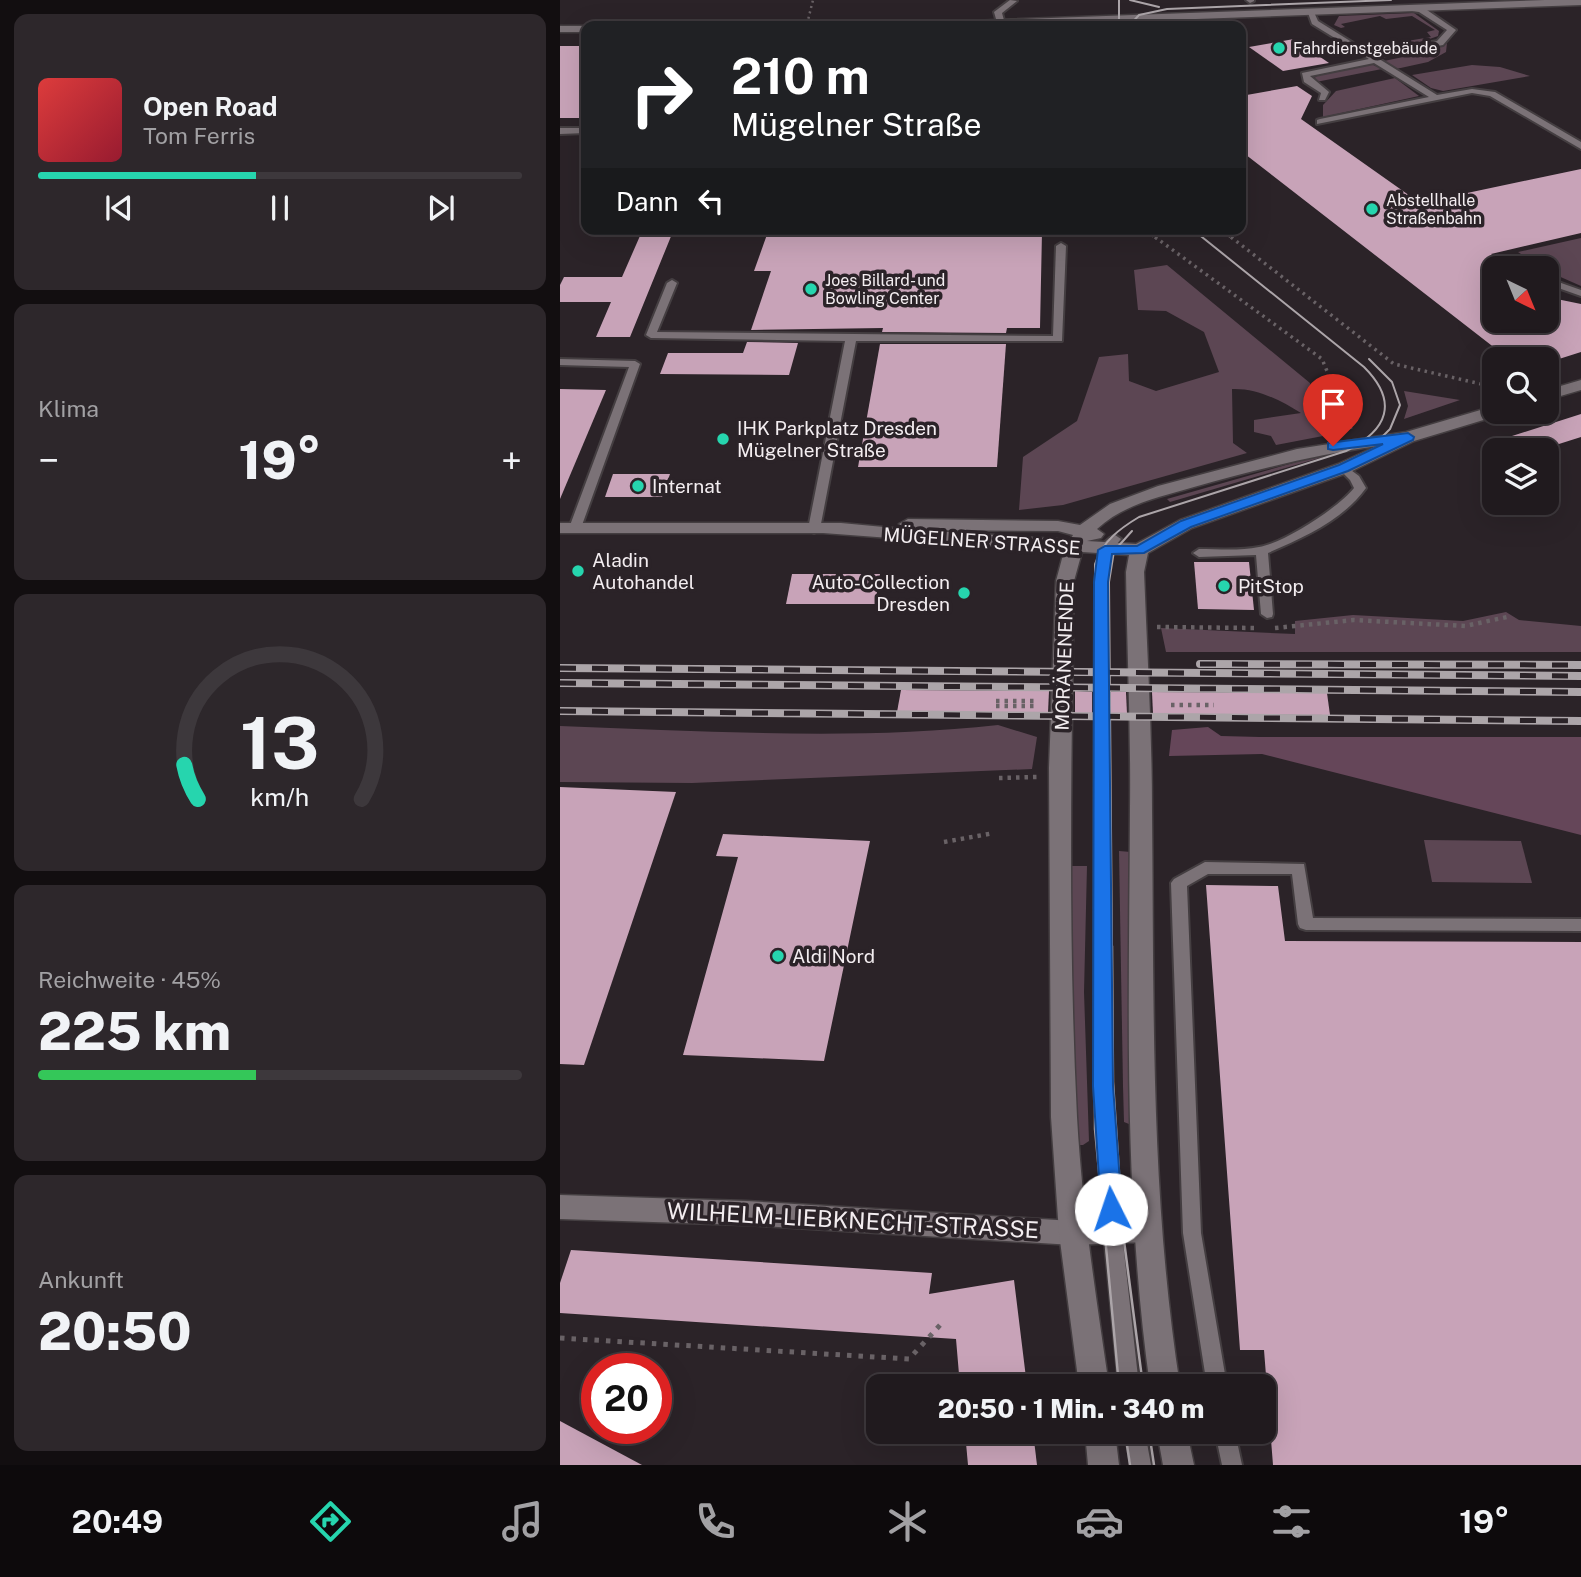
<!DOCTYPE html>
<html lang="de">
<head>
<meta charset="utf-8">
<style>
	:root { --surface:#201a1e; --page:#2d272b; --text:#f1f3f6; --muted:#a2a1a4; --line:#3d383c; --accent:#26d5ae }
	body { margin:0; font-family:"Public Sans",sans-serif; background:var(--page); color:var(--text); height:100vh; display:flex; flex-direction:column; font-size:26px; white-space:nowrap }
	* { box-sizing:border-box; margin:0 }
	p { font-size:23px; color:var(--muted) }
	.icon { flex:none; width:38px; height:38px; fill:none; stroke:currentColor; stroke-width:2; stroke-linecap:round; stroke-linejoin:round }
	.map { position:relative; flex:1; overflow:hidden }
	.sheet { display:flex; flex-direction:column; gap:14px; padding:14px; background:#120e10; width:560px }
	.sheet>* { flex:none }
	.hud { position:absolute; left:21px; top:21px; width:665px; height:214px; border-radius:14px; box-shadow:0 7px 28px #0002,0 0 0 2px var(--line); background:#202124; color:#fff; overflow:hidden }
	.needle { width:46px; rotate:137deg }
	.buttons { position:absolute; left:922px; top:256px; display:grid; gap:14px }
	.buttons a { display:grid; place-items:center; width:77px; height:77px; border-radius:14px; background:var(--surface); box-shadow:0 7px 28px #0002,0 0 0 2px var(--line); font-size:35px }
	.speed { position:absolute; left:21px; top:1353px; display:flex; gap:14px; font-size:35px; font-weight:700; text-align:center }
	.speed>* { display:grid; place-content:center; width:91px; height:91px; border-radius:50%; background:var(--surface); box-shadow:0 7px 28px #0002,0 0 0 2px var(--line); line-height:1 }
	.speed .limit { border:10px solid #d22; background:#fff; color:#111 }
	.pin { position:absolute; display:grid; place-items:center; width:60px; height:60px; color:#fff; margin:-72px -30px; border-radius:50% 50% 50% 0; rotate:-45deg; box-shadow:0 0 7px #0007 }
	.pin .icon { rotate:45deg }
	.me { position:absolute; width:77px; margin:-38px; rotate:356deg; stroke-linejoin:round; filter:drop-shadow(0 0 5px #0008) }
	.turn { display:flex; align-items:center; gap:24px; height:147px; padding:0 35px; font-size:32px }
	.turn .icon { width:91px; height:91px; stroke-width:2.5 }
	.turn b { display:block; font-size:49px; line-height:60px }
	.then { display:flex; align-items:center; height:66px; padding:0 35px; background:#0003; gap:14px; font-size:26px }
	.big { font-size:52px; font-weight:800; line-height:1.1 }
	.sheet .card { flex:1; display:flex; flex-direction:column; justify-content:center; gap:10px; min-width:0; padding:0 24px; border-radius:14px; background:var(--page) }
	.sheet .dial { align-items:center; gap:0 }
	.dial svg { height:182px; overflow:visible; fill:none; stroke:var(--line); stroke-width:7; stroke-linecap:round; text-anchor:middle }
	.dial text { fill:var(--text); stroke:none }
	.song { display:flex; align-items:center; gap:21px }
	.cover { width:84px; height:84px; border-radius:10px; background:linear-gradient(135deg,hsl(0 70% 55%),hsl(350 70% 35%)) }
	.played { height:7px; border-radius:4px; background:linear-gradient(90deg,var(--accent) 45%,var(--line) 45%) }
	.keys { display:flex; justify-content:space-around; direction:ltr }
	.heat { display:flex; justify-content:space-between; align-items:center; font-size:38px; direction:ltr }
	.charge { height:10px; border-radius:5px; background:linear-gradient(90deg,#34c759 45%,var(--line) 0) }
	.trip { position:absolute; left:306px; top:1374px; width:410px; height:70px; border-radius:14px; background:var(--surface); box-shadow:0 7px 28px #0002,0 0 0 2px var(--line); font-weight:800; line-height:70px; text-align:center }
	.menu { display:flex; height:112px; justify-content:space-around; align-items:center; background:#0d0a0c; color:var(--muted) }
	.menu .icon { width:49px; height:49px }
	.menu .selected { color:var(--accent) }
	.menu b { font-size:32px; color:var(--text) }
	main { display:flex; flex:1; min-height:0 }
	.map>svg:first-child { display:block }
</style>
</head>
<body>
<main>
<section class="sheet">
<div class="card">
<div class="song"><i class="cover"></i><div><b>Open Road</b><p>Tom Ferris</p></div></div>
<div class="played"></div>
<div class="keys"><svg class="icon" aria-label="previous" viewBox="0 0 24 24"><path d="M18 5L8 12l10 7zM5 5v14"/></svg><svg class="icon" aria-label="pause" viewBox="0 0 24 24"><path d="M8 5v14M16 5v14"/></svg><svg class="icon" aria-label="next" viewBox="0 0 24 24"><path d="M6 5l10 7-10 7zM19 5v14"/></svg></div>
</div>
<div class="card"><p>Klima</p>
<div class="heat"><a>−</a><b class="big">19°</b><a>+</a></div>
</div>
<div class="card dial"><svg viewBox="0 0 100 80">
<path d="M14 69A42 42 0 1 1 86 69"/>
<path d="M14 69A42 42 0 0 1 8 54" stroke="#26d5ae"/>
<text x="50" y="56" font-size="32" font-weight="700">13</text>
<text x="50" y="72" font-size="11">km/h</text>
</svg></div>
<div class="card"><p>Reichweite · 45%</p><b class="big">225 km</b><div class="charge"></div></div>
<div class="card"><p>Ankunft</p><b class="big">20:50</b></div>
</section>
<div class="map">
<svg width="1021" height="1465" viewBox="0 0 1021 1465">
	<rect width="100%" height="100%" fill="#2b2328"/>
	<g fill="#5c4653">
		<path d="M854,13L879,31L878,36C859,43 820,54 802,44L809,42L817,46L871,37L867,32L875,30L852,16L826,19L820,16L781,24L785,27L781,28L774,25L779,16Z"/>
		<path d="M887,43L886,52L868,62L836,69L824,61L867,52Z"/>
		<path d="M811,64L822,69L756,82L753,79L761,73Z"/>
		<path d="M912,65L940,67L970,76L883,91L871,88L852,75Z"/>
		<path d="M835,78L859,96L763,117V105L776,91Z"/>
		<path d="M1021,238V286L987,271V268H982L958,252Z"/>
		<path d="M607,265L750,383L763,436L716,445L711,436L694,432V420L741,413C720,400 697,388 672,389L673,443L687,453L503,505L459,510L463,457L517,421L539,357L568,354L569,381L596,391L659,372L644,332L606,311L578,310L574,270Z"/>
		<path d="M844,391L900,400L844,419L848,406Z"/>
		<path d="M761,455L763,457L610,502L607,499Z"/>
		<path d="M946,612L959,620L1021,626V652H606L601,628L735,634V621L793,615L903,621Z"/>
		<path d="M438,725L477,737L472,769L132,783L0,782V726C144,731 295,741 438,725Z"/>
		<path d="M864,840L961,841L972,883L872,882Z"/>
		<path d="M559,851L571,852L569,1124L564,1122L563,1086Z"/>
		<path d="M510,866H527L524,992L529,1141L523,1145H518L512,1047Z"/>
	</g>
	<path fill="#654659" d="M648,727L661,736L700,737H1021V835L702,754L609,756L612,730Z"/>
	<g fill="#c8a3b8">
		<path d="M734,39L769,63L723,71L689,47Z"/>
		<rect x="0" y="46" width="26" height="72"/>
		<path d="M737,86L752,96L741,119L860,203L1021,169V233L931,254L934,256V320H987V297L1021,304V352L999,359H949L681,151V96Z"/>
		<path d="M83,229H114L70,337H36L51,302H0V285L4,277H62Z"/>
		<path d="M209,229H479L482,232L480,328H447L446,333L322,332L323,328L191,330L211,271H194Z"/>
		<path d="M187,342L238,343L229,375L100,374L108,353H183Z"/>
		<path d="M320,344H446L437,467H298Z"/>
		<path d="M0,389L46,390L0,499Z"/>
		<path d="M1021,414V437L980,450H925L924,445Z"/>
		<path d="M53,474H110L102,497H45Z"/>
		<path d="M634,562H689L694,610L638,609Z"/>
		<path d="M232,574H320L315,604H226Z"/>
		<path d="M341,690L489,691L488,713L337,712Z"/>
		<path d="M515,691L532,692V714L515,713Z"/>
		<path d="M551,692H566L567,714H551Z"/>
		<path d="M592,692L767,693L770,715L593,714Z"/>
		<path d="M0,787L116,792L24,1065L0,1064Z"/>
		<path d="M163,834L310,841L264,1061L123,1055L178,857L156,856Z"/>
		<path d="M646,885L718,886L725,941L1021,942V1465H713L704,1350H680Z"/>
		<path d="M11,1250L372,1273L369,1294L454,1280L467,1386H400L396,1339L0,1313V1283Z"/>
		<path d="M0,1421L82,1465H0Z"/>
		<path d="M405,1432H473L477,1465H408Z"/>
	</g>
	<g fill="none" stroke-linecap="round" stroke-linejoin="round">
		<defs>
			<g id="lane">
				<path d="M450,0L457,1L442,13L445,24L438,26L434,12Z"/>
				<path d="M686,0H694V1L690,3Z"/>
				<path d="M845,6L864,8L896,30L883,45L816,57L877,95L912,89L935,92L1021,142V149L930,96L912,93L757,124V120L760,119L869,97L814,63L750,76L769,92L765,100H759L761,93L744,82L742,73L809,59L752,24L747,10H753L758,21L811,54L877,41L887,30L859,12L845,10Z"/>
				<path d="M0,128H26V133L0,134Z"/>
				<path d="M501,243L506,246L502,341H296L260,529L254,533L248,529L285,341L91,338L86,335L107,283L112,280L117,283L97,332L493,336L496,246Z"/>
				<path d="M987,278L1021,290V296L987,284Z"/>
				<path d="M0,359L75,361L80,364L21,528L15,532L9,528L69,367L0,365Z"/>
				<path d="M784,465L799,476L806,488C782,521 744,537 708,553L713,614L712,617L707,618L701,614L696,555L639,557L633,553L639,549C658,549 680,551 699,547C724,543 778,508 794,488L790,480L778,468Z"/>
				<path d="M555,535L561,539L551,551L547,582L552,1086L562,1234L579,1386H559L544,1234L534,1086L535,582C537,564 536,543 555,535Z"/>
				<path d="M645,862L744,864L753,918L1021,919V931L746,930L740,928L738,924L732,874H648L627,886L641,1233L667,1386H647L623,1233L611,883L614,879Z"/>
				<path d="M565,1432H585L591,1465H571Z"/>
				<path d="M655,1432H675L682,1465H662Z"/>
			</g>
			<g id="street">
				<path d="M985,0H1021V5L444,26H351L357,23Z"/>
				<path d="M0,26H29L26,32H0Z"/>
				<path d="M0,1195L186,1201L513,1221L586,1218L596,1221L600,1230L596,1239L586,1242L513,1245L186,1225L0,1219Z"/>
			</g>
			<g id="secondary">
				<path d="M1021,380V390L987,400V390Z"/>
				<path d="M934,406V411H942L940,415L854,441L790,472L632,528L588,553L584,572C587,651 592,731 592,810C594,1003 590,1194 620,1386H590C563,1194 569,1003 570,810C571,731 567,651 566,572L569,555L522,552L514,581C511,759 508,939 517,1117C522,1207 536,1297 549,1386H519L499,1233L491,1117L489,768L496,581L504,551L263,533H0V523H281L345,529L339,524L348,519L498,521L520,525L550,504L598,486L737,449L846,432ZM817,446L778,464L620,520L576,544L527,541L541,538L544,534L537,529C564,504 600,497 634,487C695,470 754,455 817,446ZM357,530L498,531L513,535L510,540Z"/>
				<path d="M525,1432H555L559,1465H528Z"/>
				<path d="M597,1432H627L634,1465H603Z"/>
			</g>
		</defs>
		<use href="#lane" stroke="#443e41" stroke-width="4"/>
		<use href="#street" stroke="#443e41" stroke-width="3"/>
		<use href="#secondary" stroke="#443e41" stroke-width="3"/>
		<g stroke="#696266" stroke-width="2.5" stroke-dasharray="2 3.5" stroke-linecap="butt">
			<path d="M247,24L253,0"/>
			<path d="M63,26L338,22"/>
			<path d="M583,229L597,239"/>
			<path d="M660,229L673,239"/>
		</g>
		<g stroke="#696266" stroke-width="3.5" stroke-dasharray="2.5 4.5" stroke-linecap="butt">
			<path d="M595,237L762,359L791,429"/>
			<path d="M671,237L834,364L934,387"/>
		</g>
		<g stroke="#696266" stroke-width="4.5" stroke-dasharray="3.5 5" stroke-linecap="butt">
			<path d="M597,627L697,628"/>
			<path d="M715,628L794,620L905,626L947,617"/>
			<path d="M436,701H476"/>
			<path d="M611,705H654"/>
			<path d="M436,706H476"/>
			<path d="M439,778L477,777"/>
			<path d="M384,842L434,833"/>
		</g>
		<path stroke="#696266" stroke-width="5" stroke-dasharray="4.5 7" stroke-linecap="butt" d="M0,1338L349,1359L381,1324"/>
		<use href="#lane" fill="#7b7277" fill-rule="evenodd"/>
		<use href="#street" fill="#7b7277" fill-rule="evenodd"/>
		<use href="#secondary" fill="#7b7277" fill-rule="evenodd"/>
		<g stroke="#aca5a9" stroke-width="2">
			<path d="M559,0V26"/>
			<path d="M570,0L599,7"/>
			<path d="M569,26L579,15L607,9L831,0"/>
			<path d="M809,359L832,382L840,405L830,429L815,444"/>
			<path d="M535,948V564C543,541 559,529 579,517L786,451C828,430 839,402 804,367L632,229"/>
			<path d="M552,948L549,582L554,551L572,531"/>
		</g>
		<g stroke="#aca5a9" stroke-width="2.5">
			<path d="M535,946V1129L559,1386"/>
			<path d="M552,946L553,1082L563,1233L583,1386"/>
			<path d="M565,1432L570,1465"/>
			<path d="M589,1432L594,1465"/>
		</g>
		<defs>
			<g id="rail">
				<path d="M640,664L1021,665"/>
				<path d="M0,668L1021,676"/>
				<path d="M0,683L1021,692"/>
				<path d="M0,711L1021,721"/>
			</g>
		</defs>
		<use href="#rail" stroke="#aca5a9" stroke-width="8"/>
		<use href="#rail" stroke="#2b2328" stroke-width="5" stroke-dasharray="16" stroke-linecap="butt"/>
	</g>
	<path fill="#1a73e8" stroke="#114b97" stroke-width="2" d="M848,433L854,437L853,440L788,471L631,527L584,553L552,554L548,582L553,1086L562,1209L558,1215L551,1218L544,1215L541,1209L533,1086L534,582L538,550L545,546H577L621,521L779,465L823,444L773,450L768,449V443Z"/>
	<g fill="#26d5ae" stroke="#2b2328" stroke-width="2.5">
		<circle cx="719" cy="48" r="7"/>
		<circle cx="812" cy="209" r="7"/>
		<circle cx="251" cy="289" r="7"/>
		<circle cx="163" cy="439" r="7"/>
		<circle cx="78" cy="486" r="7"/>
		<circle cx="18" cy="571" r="7"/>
		<circle cx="664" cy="586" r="7"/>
		<circle cx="404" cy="593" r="7"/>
		<circle cx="218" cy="956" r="7"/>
	</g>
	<g text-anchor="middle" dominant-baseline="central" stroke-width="7" stroke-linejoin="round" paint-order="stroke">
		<g font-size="16" fill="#f3edf0" stroke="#2b2328" text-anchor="start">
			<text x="733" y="48">Fahrdienstgebäude</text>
			<text x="826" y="200">Abstellhalle<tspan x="826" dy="18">Straßenbahn</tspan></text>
			<text x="265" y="280">Joes Billard- und<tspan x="265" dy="18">Bowling Center</tspan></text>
		</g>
		<g font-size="19" fill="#f3edf0" stroke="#2b2328" text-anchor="start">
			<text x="177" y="428">IHK Parkplatz Dresden<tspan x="177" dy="22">Mügelner Straße</tspan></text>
			<text x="92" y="486">Internat</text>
			<text x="32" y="560">Aladin<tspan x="32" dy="22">Autohandel</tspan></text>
			<text x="390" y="582" text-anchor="end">Auto-Collection<tspan x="390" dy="22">Dresden</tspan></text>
			<text x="678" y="586">PitStop</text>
			<text x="232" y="956">Aldi Nord</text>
		</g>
		<g font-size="19" fill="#f3edf0" stroke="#2b2328">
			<text transform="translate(422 541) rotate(4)">MÜGELNER STRASSE</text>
			<text transform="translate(504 656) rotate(-88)">MORÄNENENDE</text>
		</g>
		<g font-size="23" fill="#f3edf0" stroke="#2b2328">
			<text transform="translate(293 1220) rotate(3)">WILHELM-LIEBKNECHT-STRASSE</text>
		</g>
	</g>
</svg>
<div class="buttons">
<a><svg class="needle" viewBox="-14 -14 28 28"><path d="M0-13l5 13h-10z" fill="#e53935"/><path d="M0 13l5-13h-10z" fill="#a2a1a4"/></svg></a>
<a><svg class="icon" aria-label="search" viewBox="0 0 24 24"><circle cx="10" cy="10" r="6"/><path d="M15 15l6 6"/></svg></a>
<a><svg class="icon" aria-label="layers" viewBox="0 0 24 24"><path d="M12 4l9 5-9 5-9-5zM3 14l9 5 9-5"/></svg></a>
</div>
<div class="speed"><div class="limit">20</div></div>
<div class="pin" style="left:773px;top:446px;background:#d93025"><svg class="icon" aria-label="arrive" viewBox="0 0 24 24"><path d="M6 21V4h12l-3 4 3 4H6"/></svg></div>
<svg class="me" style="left:551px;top:1209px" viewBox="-20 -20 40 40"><circle r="19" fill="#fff"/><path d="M0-13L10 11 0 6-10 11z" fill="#1a73e8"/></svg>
<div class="trip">20:50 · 1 Min. · 340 m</div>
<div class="hud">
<div class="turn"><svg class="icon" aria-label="right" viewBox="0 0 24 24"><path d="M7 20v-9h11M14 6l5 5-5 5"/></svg><div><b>210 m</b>Mügelner Straße</div></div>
<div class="then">Dann<svg class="icon" aria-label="left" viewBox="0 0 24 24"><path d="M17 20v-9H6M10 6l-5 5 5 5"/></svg></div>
</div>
</div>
</main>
<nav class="menu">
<b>20:49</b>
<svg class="icon selected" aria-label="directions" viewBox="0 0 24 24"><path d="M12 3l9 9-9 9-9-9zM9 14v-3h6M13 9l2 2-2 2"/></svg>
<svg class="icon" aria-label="music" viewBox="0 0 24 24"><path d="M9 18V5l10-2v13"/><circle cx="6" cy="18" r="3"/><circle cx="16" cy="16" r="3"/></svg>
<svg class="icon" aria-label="phone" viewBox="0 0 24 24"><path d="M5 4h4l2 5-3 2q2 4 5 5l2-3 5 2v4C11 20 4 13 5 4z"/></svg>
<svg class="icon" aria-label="climate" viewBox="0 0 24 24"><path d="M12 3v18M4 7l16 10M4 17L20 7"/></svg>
<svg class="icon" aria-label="car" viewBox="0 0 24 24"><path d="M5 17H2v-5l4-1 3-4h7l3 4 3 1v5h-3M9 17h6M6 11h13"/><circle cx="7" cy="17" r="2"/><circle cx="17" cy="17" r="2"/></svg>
<svg class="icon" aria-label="filters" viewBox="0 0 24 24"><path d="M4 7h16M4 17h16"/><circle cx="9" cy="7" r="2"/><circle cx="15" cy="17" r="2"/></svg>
<b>19°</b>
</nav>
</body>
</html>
